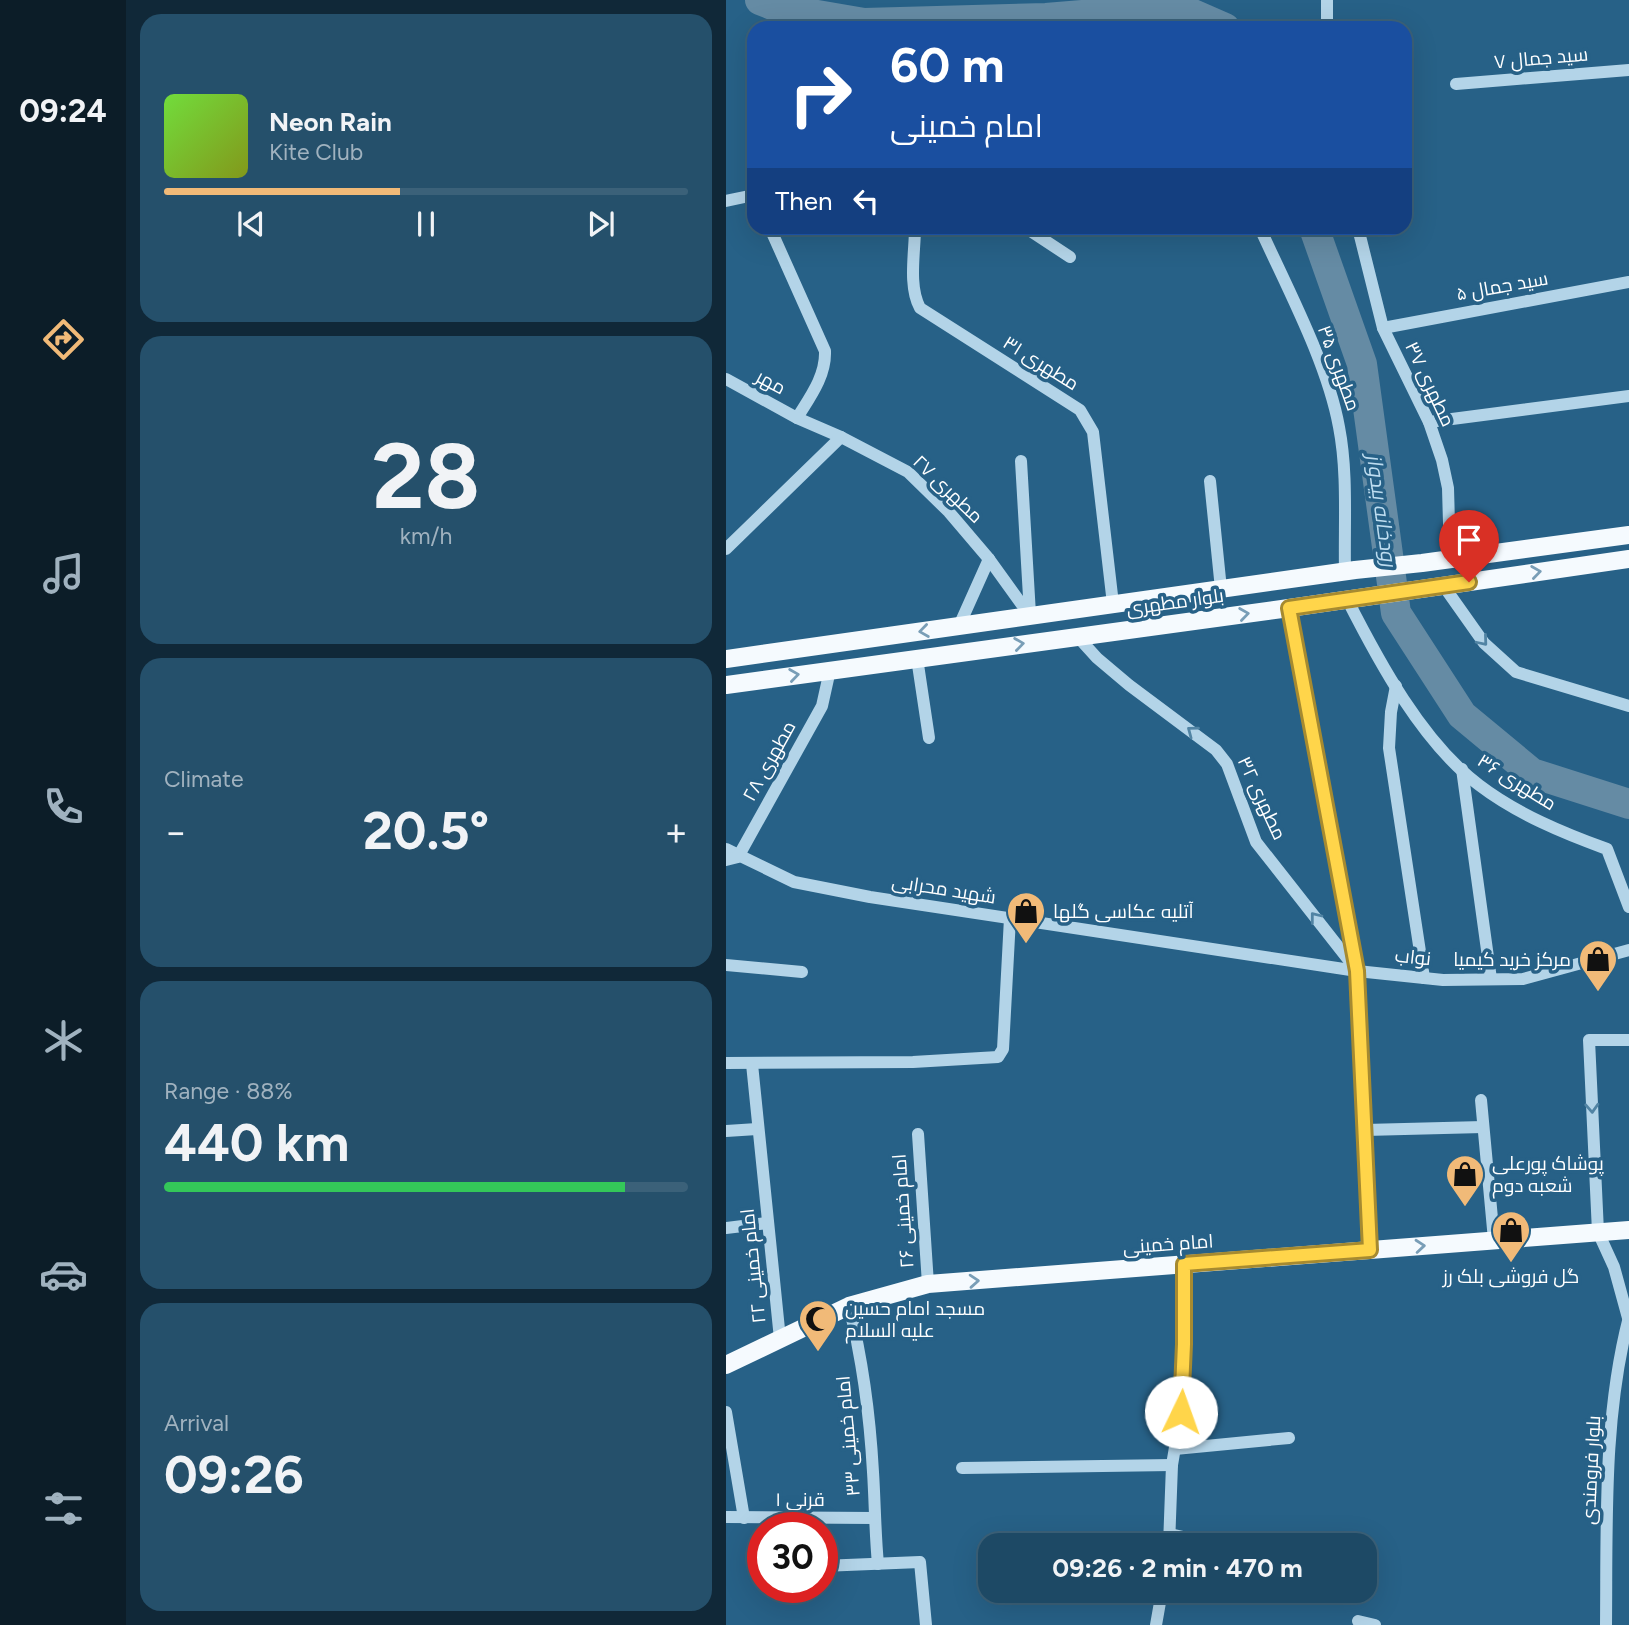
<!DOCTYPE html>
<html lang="en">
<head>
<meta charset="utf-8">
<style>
	:root { --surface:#1d4965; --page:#25506b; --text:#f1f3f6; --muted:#a0b2bf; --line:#3b6179; --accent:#f1ba78 }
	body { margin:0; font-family:Figtree,Cairo,sans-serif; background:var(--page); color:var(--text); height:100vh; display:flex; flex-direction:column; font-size:26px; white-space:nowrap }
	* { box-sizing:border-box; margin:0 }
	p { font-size:23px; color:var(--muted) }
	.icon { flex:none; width:38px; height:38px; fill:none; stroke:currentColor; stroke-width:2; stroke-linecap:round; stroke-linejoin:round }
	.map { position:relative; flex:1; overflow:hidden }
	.drawer { display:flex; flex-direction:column; gap:14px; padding:14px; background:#102838; width:600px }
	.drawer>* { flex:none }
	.guide { position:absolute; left:21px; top:21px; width:665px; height:214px; border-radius:21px; box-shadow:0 7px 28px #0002,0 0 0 2px var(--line); background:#1a4fa0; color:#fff; overflow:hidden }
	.speed { position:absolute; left:21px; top:1512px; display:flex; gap:14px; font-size:35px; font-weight:700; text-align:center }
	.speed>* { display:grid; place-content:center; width:91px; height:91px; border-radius:50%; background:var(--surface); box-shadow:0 7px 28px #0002,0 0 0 2px var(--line); line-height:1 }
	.speed .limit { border:10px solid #d22; background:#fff; color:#111 }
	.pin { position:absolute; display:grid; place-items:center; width:60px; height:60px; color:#fff; margin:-72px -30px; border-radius:50% 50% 50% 0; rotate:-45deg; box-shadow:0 0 7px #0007 }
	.pin .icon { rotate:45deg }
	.me { position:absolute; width:77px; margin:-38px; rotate:3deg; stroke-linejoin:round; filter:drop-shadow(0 0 5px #0008) }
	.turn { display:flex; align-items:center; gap:24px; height:147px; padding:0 28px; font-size:32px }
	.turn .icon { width:91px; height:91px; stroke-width:2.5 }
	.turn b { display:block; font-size:49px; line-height:60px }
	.then { display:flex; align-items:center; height:66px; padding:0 28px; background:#0003; gap:14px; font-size:26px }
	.big { font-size:52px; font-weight:700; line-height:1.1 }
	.drawer .card { flex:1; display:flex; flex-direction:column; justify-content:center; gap:10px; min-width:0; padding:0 24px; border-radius:21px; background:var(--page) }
	.drawer .dial { align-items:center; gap:0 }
	.dial b { font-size:91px; line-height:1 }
	.song { display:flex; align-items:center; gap:21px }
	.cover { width:84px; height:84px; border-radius:10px; background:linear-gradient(135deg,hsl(100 70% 55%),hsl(70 70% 35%)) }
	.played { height:7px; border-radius:4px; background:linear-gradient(90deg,var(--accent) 45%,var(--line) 45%) }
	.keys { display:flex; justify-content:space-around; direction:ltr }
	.heat { display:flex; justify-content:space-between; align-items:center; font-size:38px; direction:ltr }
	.charge { height:10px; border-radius:5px; background:linear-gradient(90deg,#34c759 88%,var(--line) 0) }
	.trip { position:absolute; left:252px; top:1533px; width:399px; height:70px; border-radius:21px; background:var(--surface); box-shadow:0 7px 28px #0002,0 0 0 2px var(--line); font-weight:700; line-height:70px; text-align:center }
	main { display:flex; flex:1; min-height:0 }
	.dock { display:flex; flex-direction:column; width:126px; justify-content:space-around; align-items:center; background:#0c1d28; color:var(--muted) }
	.dock .icon { width:49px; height:49px }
	.dock .selected { color:var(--accent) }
	.dock b { font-size:32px; color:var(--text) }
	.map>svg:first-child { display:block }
</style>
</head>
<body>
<main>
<nav class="dock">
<b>09:24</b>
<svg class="icon selected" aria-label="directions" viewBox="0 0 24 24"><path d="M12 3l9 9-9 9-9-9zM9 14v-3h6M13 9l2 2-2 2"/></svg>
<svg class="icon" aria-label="music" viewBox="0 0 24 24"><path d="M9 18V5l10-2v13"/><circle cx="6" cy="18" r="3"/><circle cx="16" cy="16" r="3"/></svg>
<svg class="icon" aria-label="phone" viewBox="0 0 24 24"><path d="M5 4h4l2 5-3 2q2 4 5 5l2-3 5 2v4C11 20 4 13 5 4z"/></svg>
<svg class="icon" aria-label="climate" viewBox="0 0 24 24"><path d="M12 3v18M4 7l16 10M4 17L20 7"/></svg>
<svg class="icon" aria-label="car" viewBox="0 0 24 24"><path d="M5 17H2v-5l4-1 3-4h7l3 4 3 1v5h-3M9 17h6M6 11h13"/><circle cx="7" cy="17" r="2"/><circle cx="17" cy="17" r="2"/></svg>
<svg class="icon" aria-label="filters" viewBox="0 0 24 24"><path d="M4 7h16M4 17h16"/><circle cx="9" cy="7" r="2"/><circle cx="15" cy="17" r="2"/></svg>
</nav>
<section class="drawer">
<div class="card">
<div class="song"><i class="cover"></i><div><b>Neon Rain</b><p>Kite Club</p></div></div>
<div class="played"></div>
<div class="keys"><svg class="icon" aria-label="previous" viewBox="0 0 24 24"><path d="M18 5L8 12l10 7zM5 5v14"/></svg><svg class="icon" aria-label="pause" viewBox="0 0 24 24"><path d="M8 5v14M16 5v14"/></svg><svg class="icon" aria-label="next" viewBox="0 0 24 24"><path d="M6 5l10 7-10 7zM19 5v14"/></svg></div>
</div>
<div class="card dial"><b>28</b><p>km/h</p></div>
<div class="card"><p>Climate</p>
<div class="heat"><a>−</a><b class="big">20.5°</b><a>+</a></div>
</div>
<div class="card"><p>Range · 88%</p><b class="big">440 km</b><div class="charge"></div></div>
<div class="card"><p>Arrival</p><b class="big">09:26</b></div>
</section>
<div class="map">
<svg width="903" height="1625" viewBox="0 0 903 1625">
	<rect width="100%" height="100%" fill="#276187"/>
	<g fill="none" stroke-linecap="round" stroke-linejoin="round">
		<g stroke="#658ba4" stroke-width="30">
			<path d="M34,0L56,9L138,23L320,18L451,7L499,28"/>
			<path d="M588,228L636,364L670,613L736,715L806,773L903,804"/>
		</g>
		<g stroke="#b3d4e8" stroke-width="12">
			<path d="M601,28V0"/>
			<path d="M730,84L903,70"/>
			<path d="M0,201L28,195"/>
			<path d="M44,228L99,351C100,376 84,397 71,418"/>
			<path d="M189,228C189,252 182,286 194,308L354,410L367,432L387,604"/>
			<path d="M300,228L344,257"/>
			<path d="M534,228C561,288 601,362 613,427C622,473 618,524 619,571"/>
			<path d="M632,228L657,328L703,422L716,460L722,488L724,559"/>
			<path d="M657,328L903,282"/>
			<path d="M0,379L71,418L115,437L182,472L223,512L263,559L304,616"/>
			<path d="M703,422L903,396"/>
			<path d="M295,461L304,614"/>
			<path d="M484,481L495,589"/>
			<path d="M0,549L115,437"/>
			<path d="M717,585L758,643L790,672L903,706"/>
			<path d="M621,599C653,662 696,742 753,785C791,814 837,833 881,849L903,907"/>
			<path d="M563,608L631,971L644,1250"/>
			<path d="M233,626L263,559"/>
			<path d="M351,636L371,658L403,685L490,750L501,764L530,842L629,968"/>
			<path d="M191,658L203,738"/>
			<path d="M670,686L665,712L663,748L698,978"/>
			<path d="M736,769L765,979"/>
			<path d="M0,849L68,882L144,897L631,971L717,980L797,979L903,950"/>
			<path d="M0,860L12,857L96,706L104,670"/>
			<path d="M0,965L76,972"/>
			<path d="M0,1063L187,1062L272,1057L277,1049L284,918"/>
			<path d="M26,1064L54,1339"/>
			<path d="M755,1100L768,1240"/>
			<path d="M639,1130L757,1127"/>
			<path d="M0,1131L31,1129"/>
			<path d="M192,1134L202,1284"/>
			<path d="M0,1228L41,1223"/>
			<path d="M123,1306C136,1358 144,1418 147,1472C149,1503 149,1533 152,1564"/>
			<path d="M902,1318L888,1267L872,1232L863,1040H903"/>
			<path d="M0,1412L18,1518"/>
			<path d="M449,1449L563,1438"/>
			<path d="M236,1468L446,1465"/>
			<path d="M0,1517L148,1518"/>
			<path d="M444,1534L492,1545"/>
			<path d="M443,1545L446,1465L455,1412L458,1344V1264"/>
			<path d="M96,1566L194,1562L200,1625"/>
			<path d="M632,1621L649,1625"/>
			<path d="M430,1625L436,1591"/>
			<path d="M880,1625C881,1523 877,1417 903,1317"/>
		</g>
		<g stroke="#f5fafe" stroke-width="18">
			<path d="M0,659L629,570L696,563L903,535"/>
			<path d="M0,685L563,608L903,559"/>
			<path d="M0,1365L123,1306L202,1284L903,1230"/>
		</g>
	</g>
	<defs><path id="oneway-chevron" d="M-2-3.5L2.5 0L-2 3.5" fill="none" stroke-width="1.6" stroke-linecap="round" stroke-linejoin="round" transform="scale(1.75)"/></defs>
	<g stroke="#799eb7">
		<use href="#oneway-chevron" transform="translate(810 572) rotate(-8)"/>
		<use href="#oneway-chevron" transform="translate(518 614) rotate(-8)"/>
		<use href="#oneway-chevron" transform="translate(198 631) rotate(172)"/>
		<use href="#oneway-chevron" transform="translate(293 644) rotate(-8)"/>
		<use href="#oneway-chevron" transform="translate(68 675) rotate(-8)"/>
		<use href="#oneway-chevron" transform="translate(694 1246) rotate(-5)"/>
		<use href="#oneway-chevron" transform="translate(248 1281) rotate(-4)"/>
	</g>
	<g stroke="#5184a4">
		<use href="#oneway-chevron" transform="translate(757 641) rotate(50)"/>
		<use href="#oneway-chevron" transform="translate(466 731) rotate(-143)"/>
		<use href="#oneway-chevron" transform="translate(589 917) rotate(-128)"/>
		<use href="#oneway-chevron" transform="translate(866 1108) rotate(87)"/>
	</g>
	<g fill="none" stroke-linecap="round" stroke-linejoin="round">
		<defs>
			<path id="route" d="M455,1412L458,1344V1264L644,1250L631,971L563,608L743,582"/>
		</defs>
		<use href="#route" stroke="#a68a30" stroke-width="18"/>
		<use href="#route" stroke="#ffd54a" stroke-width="12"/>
	</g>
	<defs>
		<symbol id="shop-pin" viewBox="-11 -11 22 30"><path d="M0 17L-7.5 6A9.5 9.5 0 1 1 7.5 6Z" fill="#f1ba78" stroke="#276187"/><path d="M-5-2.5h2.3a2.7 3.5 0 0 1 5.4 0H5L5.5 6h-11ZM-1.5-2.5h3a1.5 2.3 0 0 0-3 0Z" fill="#111"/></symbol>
		<symbol id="mosque-pin" viewBox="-11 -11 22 30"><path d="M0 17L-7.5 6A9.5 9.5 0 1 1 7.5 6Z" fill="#f1ba78" stroke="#276187"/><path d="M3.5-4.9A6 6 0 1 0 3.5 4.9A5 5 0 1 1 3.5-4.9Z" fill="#111"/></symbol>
	</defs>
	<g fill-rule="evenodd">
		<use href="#shop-pin" x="278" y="889" width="44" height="60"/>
		<use href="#shop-pin" x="850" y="937" width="44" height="60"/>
		<use href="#shop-pin" x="717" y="1152" width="44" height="60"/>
		<use href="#shop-pin" x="763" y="1208" width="44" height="60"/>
		<use href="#mosque-pin" x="70" y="1297" width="44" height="60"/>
	</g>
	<g text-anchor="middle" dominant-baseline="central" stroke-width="7" stroke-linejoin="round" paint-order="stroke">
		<g font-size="19" fill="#fff" stroke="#276187">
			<text transform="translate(815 58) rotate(-5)">سید جمال ۷</text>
			<text transform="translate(776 286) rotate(-10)">سید جمال ۵</text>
			<text transform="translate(315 363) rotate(32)">مطهری ۳۱</text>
			<text transform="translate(613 368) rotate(70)">مطهری ۳۵</text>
			<text transform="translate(45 382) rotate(28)">مهر</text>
			<text transform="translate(704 384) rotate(65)">مطهری ۳۷</text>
			<text transform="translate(222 489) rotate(44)">مطهری ۲۷</text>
			<text transform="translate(449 602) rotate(-8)">بلوار مطهری</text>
			<text transform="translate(43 761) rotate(-61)">مطهری ۲۸</text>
			<text transform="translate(791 782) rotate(32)">مطهری ۳۶</text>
			<text transform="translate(536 798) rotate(65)">مطهری ۳۲</text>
			<text transform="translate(218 889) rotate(9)">شهید محرابی</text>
			<text transform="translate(687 957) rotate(6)">نواب</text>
			<text transform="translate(177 1211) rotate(-94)">امام خمینی ۲۶</text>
			<text transform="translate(442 1244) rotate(-4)">امام خمینی</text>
			<text transform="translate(27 1266) rotate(-96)">امام خمینی ۲۲</text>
			<text transform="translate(122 1436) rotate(-95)">امام خمینی ۳۳</text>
			<text transform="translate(865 1470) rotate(-87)">بلوار فرومندی</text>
			<text x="74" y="1499">قرنی ۱</text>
		</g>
		<g font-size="19" fill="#fff" stroke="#276187" text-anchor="start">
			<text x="327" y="911">آتلیه عکاسی گلها</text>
			<text x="845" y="959" text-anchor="end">مرکز خرید کیمیا</text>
			<text x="766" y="1163">پوشاک پورعلی<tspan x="766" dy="22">شعبه دوم</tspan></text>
			<text x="785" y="1276" text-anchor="middle">گل فروشی بلک رز</text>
			<text x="119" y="1308">مسجد امام حسین<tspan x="119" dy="22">علیه السلام</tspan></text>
		</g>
		<g font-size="21" font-style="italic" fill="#beddf0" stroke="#276187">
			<text transform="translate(656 510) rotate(82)">رودخانه بیدواز</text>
		</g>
	</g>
</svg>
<div class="speed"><div class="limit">30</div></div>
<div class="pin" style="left:743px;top:582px;background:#d93025"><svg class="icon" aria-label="arrive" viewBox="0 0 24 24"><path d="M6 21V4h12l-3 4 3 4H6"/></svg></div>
<svg class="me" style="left:455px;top:1412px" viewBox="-20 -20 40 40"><circle r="19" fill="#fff"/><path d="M0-13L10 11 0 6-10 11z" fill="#ffd54a"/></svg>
<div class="trip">09:26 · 2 min · 470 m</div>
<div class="guide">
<div class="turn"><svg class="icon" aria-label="right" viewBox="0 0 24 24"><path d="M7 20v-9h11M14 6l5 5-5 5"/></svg><div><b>60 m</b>امام خمینی</div></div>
<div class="then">Then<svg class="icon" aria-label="left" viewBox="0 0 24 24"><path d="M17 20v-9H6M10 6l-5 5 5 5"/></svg></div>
</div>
</div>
</main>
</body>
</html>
